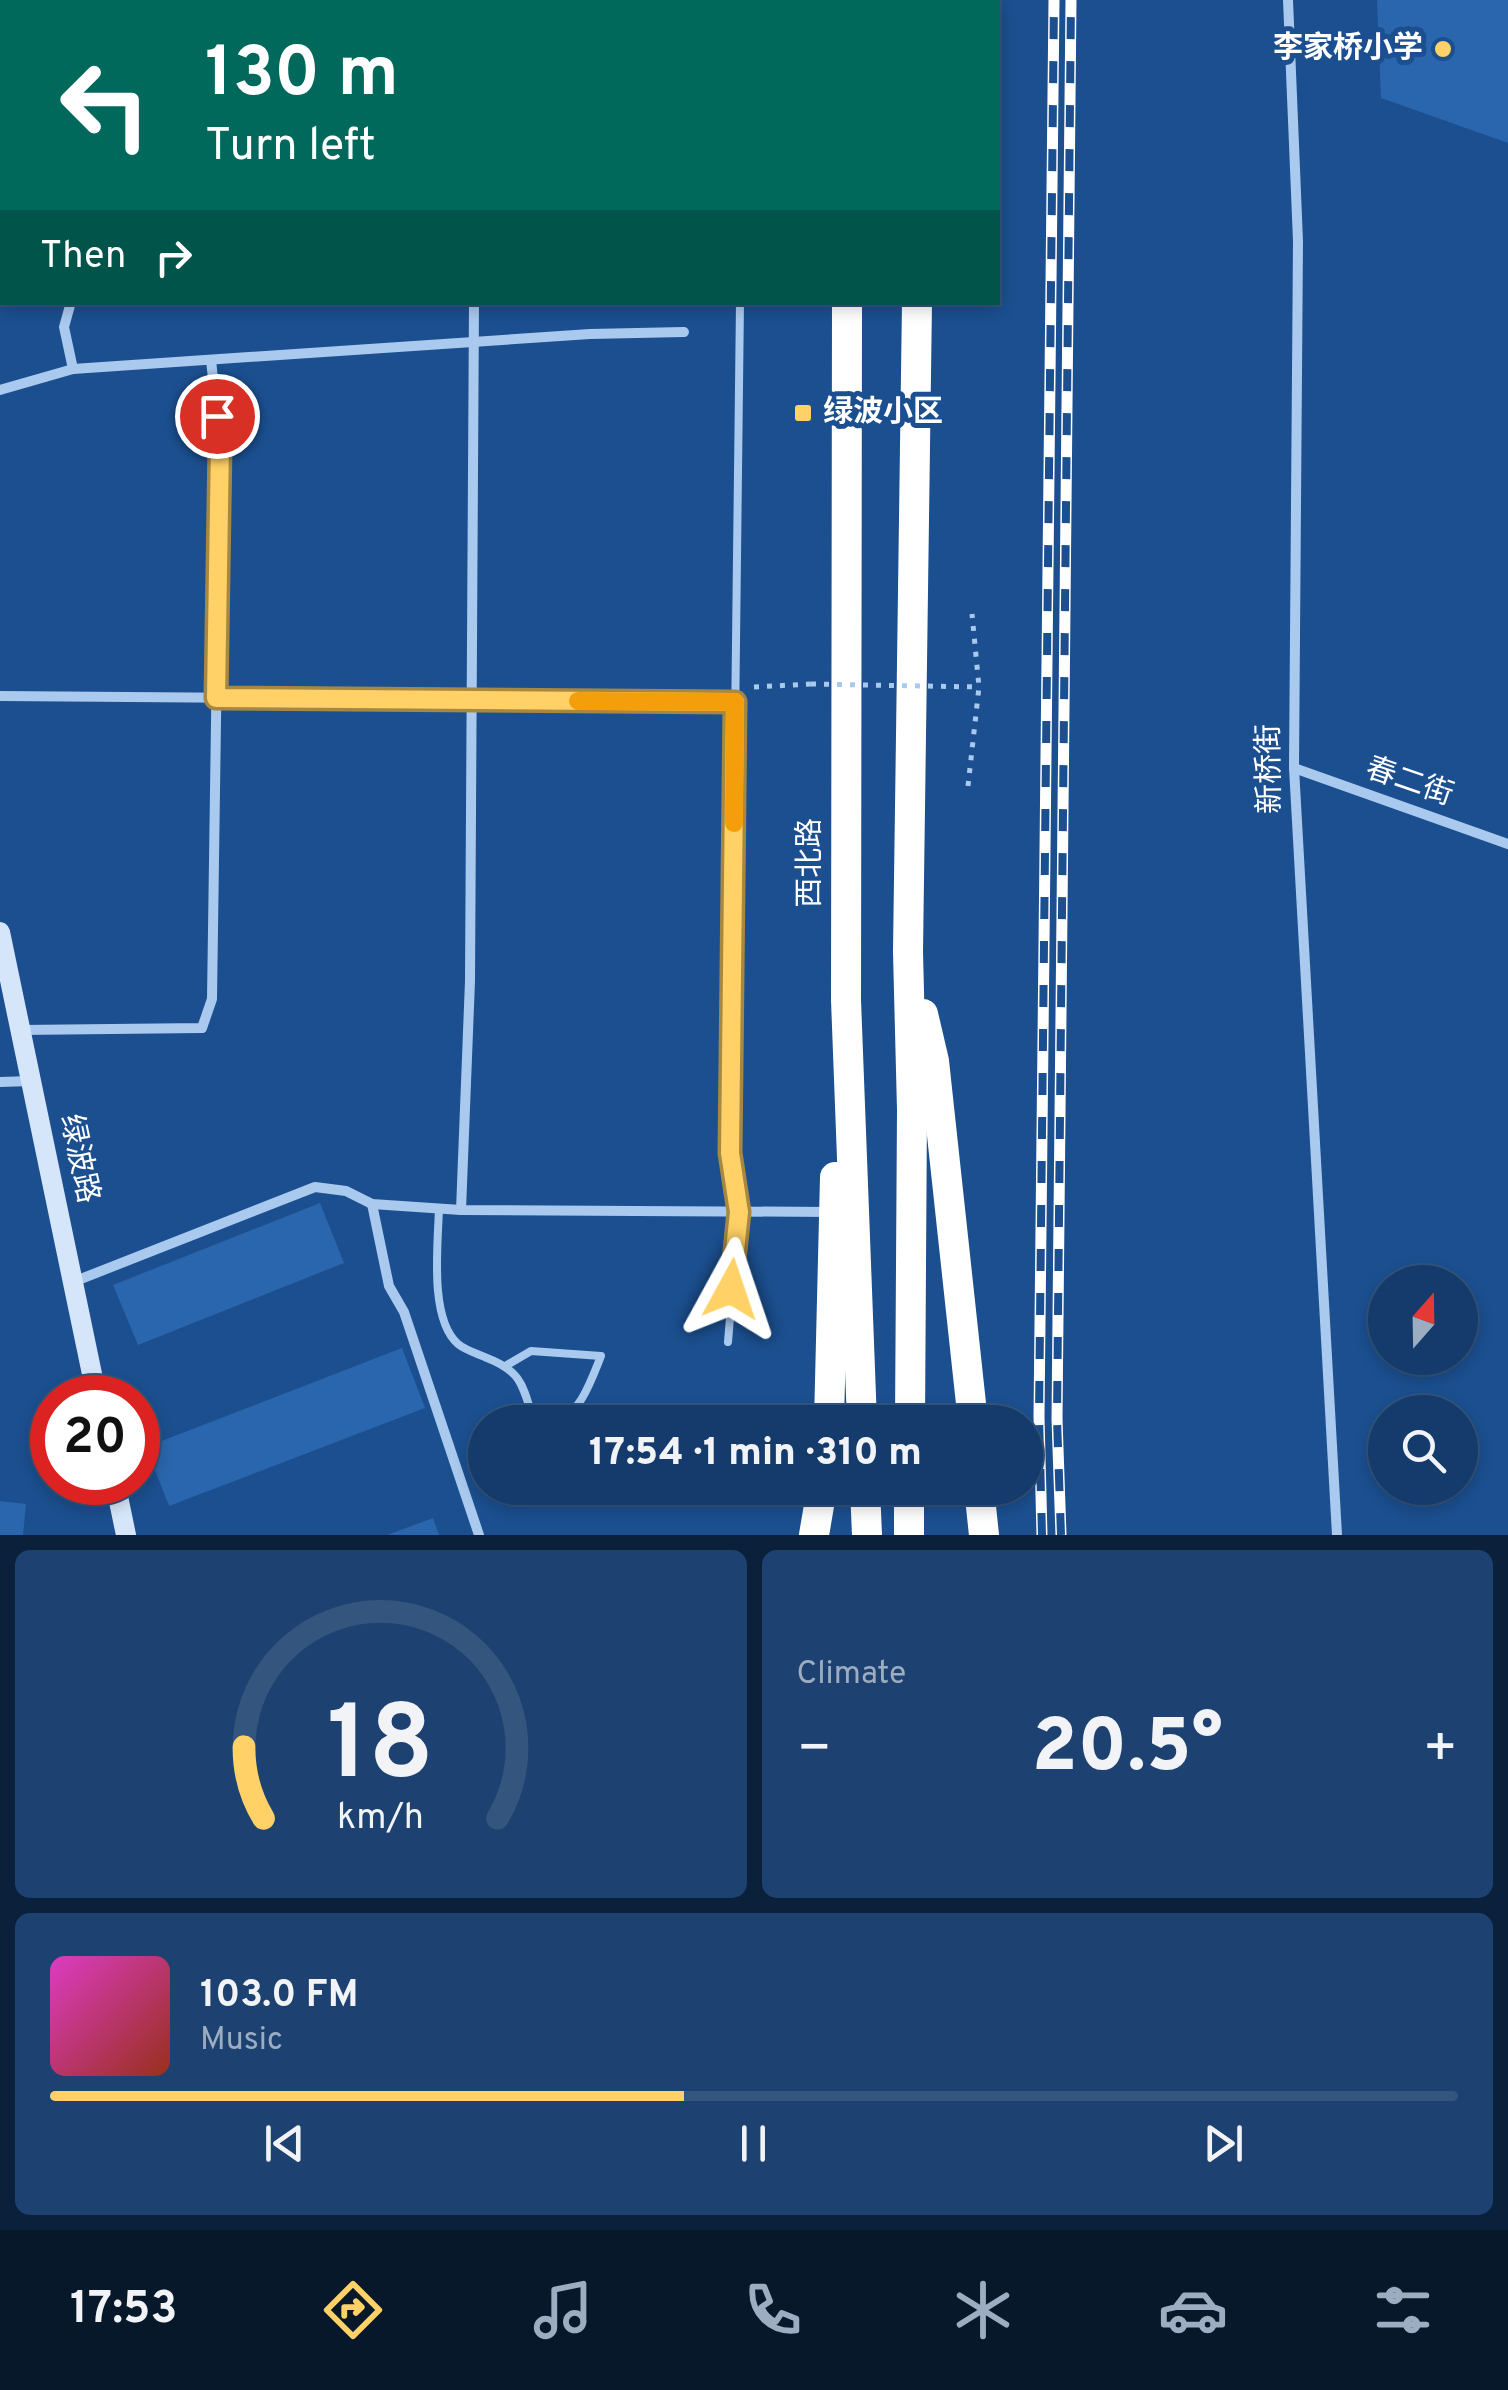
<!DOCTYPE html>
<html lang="en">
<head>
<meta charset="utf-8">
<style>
	:root { --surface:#143b6b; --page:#1d4271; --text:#f1f3f6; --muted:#9dadc1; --line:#33557e; --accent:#ffd166 }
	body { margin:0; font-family:Overpass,"Noto Sans SC",sans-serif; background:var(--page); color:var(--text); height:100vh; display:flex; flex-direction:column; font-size:38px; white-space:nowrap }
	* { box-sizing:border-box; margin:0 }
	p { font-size:32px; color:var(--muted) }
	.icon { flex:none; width:55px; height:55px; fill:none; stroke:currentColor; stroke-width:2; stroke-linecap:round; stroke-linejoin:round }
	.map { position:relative; height:1535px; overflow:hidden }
	.panel { display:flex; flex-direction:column; gap:15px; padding:15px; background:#0b203b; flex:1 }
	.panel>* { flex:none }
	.hud { position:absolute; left:0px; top:0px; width:1000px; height:305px; box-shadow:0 5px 15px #0003,0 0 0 2px var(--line); background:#00695c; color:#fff; overflow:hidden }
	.needle { width:65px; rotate:20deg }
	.fabs { position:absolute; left:1368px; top:1265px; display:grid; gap:20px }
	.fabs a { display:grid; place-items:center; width:110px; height:110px; border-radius:50%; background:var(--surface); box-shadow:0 5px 15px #0003,0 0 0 2px var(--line); font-size:50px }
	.speed { position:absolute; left:30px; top:1375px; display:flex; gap:20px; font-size:50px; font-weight:700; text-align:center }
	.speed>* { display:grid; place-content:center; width:130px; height:130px; border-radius:50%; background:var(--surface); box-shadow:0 5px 15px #0003,0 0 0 2px var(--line); line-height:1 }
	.speed .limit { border:15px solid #d22; background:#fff; color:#111 }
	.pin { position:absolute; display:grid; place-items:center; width:85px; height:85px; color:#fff; margin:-42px; border:5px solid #fff; border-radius:50%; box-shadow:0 2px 10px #0007 }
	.me { position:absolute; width:110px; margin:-55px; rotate:5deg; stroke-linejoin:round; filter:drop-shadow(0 0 8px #0008) }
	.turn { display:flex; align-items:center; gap:35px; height:210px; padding:0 40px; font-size:45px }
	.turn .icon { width:130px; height:130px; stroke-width:2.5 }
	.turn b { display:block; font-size:70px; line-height:85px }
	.then { display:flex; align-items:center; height:95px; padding:0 40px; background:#0003; gap:20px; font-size:38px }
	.big { font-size:75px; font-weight:800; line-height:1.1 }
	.panel .widget { flex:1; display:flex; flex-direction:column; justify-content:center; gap:15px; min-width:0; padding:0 35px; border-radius:15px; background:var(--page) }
	.panel .dial { align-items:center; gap:0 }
	.dial svg { height:260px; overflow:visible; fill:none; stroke:var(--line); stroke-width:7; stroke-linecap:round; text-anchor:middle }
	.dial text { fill:var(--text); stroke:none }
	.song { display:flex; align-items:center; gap:30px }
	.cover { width:120px; height:120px; border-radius:15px; background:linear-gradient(135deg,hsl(310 70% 55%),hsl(10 70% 35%)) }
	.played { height:10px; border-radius:5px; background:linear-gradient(90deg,var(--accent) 45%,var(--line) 45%) }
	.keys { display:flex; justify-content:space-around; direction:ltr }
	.heat { display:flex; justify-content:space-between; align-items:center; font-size:55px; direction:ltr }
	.panel .tiles { flex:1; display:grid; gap:15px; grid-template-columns:1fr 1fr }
	.widget:last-child { grid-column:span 2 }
	.trip { position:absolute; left:468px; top:1405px; width:575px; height:100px; border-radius:50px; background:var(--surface); box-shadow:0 5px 15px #0003,0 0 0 2px var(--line); font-weight:800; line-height:100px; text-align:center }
	.tab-bar { display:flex; height:160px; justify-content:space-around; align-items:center; background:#08182b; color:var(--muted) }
	.tab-bar .icon { width:70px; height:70px }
	.tab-bar .selected { color:var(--accent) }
	.tab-bar b { font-size:45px; color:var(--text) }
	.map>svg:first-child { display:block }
</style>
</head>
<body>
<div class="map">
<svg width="1508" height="1535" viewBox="0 0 1508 1535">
	<rect width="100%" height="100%" fill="#1b4f8f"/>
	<g fill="#2a66ad">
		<path d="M1377,0H1508V143L1381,98Z"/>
		<path d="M320,1203L344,1263L138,1345L113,1285Z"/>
		<path d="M402,1348L425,1408L169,1506L146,1447Z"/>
		<path d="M0,1501L26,1504L23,1535H0Z"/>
		<path d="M433,1518L439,1535H387Z"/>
	</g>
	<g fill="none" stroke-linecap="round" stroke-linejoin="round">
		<g stroke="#a9c9ee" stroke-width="5" stroke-dasharray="5 8" stroke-linecap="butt">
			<path d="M754,687L811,684"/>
			<path d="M968,786L979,687L972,614"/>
		</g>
		<g stroke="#a9c9ee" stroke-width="8">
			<path d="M439,1208C438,1244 429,1319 458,1344C465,1350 478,1354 487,1358C523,1372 523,1387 534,1422"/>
			<path d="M728,1342L739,1211L730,1153L740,302"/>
			<path d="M507,1365L531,1351L601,1356C592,1378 580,1415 556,1422"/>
		</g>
		<g stroke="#a9c9ee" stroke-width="10">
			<path d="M323,0V2"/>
			<path d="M733,0L747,2"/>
			<path d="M1288,0L1298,241L1294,768L1337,1535"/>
			<path d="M0,2L43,0"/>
			<path d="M624,2L647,0"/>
			<path d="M71,302L64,327L73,369"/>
			<path d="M0,390L73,369L590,334L684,332"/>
			<path d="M0,696L735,702"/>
			<path d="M1294,768L1508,844"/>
			<path d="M20,1030L202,1028L212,999L220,444L211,360"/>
			<path d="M0,1082L31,1081"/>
			<path d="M372,1204L389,1286L404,1312L479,1535"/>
			<path d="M461,1210L470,981L474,302"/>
			<path d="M73,1282L315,1187L346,1191L372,1204L461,1210L832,1212"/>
		</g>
		<g stroke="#d6e6fa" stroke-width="20">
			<path d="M0,932L97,1398"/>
			<path d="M115,1482L126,1535"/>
		</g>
		<g stroke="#fff" stroke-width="30">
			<path d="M848,2V0"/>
			<path d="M922,2V0"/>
			<path d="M847,302L846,1000L862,1422"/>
			<path d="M923,1014L934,1061L973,1422"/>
			<path d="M829,1422L835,1177"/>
			<path d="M910,1422L912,1110L908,952L917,302"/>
			<path d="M865,1488L867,1535"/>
			<path d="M979,1488L984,1535"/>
			<path d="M814,1535L822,1488"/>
			<path d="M909,1535V1488"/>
		</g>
		<defs>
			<g id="rail">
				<path d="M1042,1535L1039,1417L1054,0"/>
				<path d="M1061,1535L1057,1419L1071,0"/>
			</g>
		</defs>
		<use href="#rail" stroke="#fff" stroke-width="11"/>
		<use href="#rail" stroke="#1b4f8f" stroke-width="8" stroke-dasharray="22" stroke-linecap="butt"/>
		<path stroke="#a9c9ee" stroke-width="5" stroke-dasharray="5 8" stroke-linecap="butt" d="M811,684L979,687"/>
	</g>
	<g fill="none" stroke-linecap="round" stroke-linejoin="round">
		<defs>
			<path id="route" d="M217,416L220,444L216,698L735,702L730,1153L739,1212L731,1289"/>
		</defs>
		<use href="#route" stroke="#a68842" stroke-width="25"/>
		<use href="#route" stroke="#ffd166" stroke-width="18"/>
		<path stroke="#f59e0b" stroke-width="18" d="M578,701L735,702L734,823"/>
	</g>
	<g fill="#ffd166" stroke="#1b4f8f" stroke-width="4">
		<circle cx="1443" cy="49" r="10"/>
		<rect x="793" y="403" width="20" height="20" rx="5"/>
	</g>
	<g text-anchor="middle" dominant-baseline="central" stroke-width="10" stroke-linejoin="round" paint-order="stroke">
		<g font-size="30" font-weight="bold" fill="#fff" stroke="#1b4f8f" text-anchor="end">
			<text x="1423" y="49">李家桥小学</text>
			<text x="823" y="413" text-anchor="start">绿波小区</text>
		</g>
		<g font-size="30" fill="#fff" stroke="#1b4f8f">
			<text transform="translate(1271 769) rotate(-91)">新桥街</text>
			<text transform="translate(1409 783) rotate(19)">春二街</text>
			<text transform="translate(811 863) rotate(-90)">西北路</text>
			<text transform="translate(78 1159) rotate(78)">绿波路</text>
		</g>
	</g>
</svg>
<div class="fabs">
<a><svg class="needle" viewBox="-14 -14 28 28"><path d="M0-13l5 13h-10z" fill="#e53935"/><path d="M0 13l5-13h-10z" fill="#9dadc1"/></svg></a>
<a><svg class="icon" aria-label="search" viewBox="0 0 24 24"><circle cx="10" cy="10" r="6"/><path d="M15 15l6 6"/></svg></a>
</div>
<div class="speed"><div class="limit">20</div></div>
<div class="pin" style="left:217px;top:416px;background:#d93025"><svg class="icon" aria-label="arrive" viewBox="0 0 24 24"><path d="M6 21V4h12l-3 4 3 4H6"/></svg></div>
<svg class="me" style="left:731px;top:1289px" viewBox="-20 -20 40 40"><path d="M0-17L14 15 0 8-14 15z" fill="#ffd166" stroke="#fff" stroke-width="4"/></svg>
<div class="trip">17:54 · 1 min · 310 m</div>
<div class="hud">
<div class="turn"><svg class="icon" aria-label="left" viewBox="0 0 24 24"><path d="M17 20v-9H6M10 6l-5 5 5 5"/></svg><div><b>130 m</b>Turn left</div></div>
<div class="then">Then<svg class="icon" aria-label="right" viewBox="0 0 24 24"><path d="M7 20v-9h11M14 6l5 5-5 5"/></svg></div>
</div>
</div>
<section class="panel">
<div class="tiles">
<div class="widget dial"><svg viewBox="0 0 100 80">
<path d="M14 69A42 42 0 1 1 86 69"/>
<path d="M14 69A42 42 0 0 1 8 47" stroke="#ffd166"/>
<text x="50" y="56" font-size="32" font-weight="700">18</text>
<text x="50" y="72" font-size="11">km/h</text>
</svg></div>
<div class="widget"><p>Climate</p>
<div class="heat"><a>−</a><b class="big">20.5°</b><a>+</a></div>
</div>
<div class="widget">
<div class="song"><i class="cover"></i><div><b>103.0 FM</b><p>Music</p></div></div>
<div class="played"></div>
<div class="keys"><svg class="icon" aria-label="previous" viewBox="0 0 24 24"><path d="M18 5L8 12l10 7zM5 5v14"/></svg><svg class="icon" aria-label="pause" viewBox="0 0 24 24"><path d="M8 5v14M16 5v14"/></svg><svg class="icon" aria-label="next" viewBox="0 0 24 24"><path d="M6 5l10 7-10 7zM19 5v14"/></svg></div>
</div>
</div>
</section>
<nav class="tab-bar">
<b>17:53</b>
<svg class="icon selected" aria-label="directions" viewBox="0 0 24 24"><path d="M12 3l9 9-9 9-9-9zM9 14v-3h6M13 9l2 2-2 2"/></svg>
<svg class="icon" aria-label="music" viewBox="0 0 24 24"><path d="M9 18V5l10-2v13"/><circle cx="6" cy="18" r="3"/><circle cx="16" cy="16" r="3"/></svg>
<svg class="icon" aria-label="phone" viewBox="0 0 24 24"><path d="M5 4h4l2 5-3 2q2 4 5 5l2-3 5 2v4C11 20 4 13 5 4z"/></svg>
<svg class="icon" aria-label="climate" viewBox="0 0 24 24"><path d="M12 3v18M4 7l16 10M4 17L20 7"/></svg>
<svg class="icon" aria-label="car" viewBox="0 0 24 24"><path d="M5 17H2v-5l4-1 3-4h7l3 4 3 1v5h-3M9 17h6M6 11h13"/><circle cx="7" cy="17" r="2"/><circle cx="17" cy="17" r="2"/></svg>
<svg class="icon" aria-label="filters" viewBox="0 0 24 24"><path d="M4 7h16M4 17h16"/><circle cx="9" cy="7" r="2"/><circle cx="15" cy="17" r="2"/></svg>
</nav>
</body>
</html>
